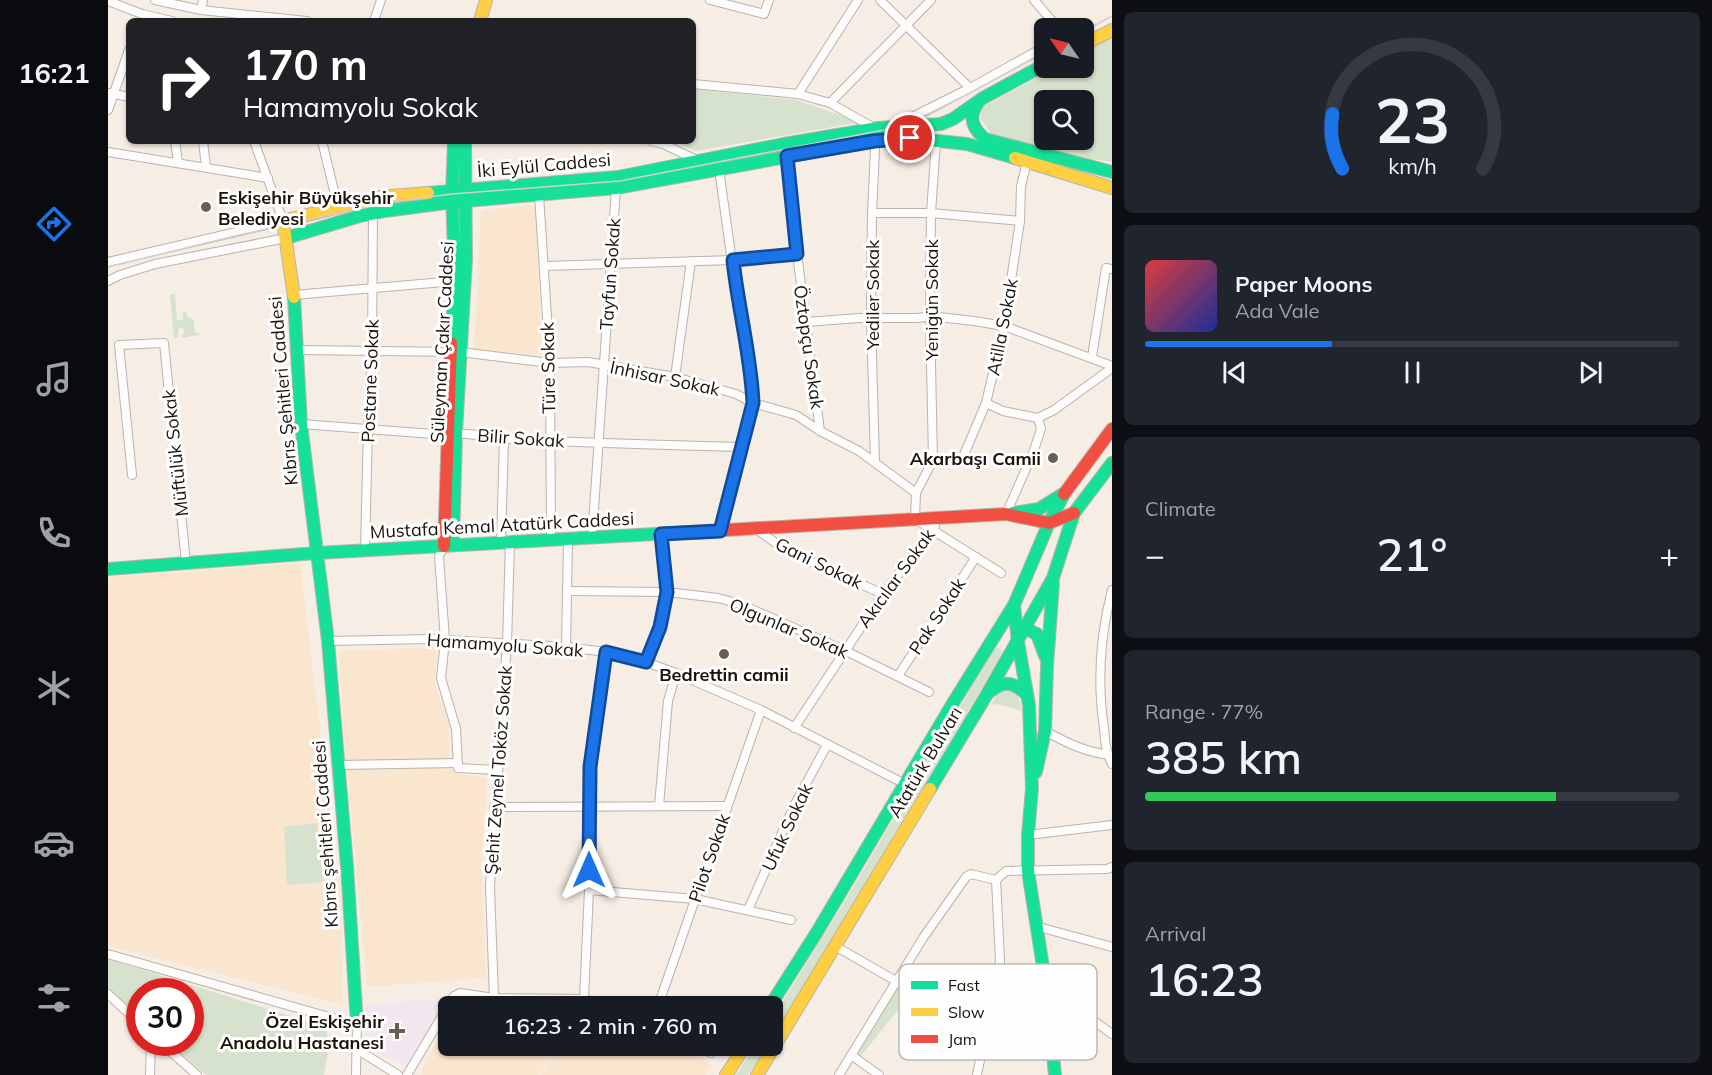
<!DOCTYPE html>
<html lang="en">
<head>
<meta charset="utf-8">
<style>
	:root { --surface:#171b24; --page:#20242c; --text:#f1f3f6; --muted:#9ea1a6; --line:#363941; --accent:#1a73e8 }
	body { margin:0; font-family:Mulish,sans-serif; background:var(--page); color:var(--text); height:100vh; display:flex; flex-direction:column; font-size:22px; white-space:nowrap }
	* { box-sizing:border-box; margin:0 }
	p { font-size:20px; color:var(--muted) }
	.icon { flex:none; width:33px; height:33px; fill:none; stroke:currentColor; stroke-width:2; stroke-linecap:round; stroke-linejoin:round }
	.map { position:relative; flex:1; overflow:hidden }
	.panel { display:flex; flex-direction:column; gap:12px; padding:12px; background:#0d0f14; width:600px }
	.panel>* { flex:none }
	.hud { position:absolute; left:18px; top:18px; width:570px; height:126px; border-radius:9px; box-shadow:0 2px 4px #0004; background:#202124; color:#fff; overflow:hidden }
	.needle { width:39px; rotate:304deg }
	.tools { position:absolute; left:926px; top:18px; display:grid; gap:12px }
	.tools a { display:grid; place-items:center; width:60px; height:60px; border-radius:9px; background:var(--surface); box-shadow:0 2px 4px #0004; font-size:30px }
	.speed { position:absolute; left:18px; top:978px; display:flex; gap:12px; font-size:30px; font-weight:700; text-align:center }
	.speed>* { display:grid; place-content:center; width:78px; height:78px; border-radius:50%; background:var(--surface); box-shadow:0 2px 4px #0004; line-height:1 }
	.speed .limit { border:9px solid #d22; background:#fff; color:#111 }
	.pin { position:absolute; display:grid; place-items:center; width:51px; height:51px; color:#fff; margin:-26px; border:3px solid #fff; border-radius:50%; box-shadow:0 2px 6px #0007 }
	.me { position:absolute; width:66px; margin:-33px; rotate:0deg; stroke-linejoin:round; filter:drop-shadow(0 0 4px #0008) }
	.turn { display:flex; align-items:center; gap:21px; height:126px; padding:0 18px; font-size:27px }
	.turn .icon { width:78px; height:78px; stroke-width:2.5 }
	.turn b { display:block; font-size:42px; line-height:51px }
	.big { font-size:45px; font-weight:600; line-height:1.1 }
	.panel .widget { flex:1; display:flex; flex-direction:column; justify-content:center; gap:9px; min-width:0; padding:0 21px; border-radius:9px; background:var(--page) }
	.panel .dial { align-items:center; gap:0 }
	.dial svg { height:156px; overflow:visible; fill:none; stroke:var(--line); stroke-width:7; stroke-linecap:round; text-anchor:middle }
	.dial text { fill:var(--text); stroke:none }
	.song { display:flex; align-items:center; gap:18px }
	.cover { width:72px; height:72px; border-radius:9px; background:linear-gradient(135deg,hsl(0 70% 55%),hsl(230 70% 35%)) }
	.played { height:6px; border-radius:3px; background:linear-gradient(90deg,var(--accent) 35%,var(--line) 35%) }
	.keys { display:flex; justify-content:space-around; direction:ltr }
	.heat { display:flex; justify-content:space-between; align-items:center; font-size:33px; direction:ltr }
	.charge { height:9px; border-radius:4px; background:linear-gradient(90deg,#34c759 77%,var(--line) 0) }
	.trip { position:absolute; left:330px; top:996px; width:345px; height:60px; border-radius:9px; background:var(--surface); box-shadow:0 2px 4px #0004; font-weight:600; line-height:60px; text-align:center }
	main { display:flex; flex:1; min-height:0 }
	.menu { display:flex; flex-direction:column; width:108px; justify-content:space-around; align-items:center; background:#090b0e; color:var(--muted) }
	.menu .icon { width:42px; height:42px }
	.menu .current { color:var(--accent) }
	.menu b { font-size:27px; color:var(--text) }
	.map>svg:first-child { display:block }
</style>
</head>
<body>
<main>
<nav class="menu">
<b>16:21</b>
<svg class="icon current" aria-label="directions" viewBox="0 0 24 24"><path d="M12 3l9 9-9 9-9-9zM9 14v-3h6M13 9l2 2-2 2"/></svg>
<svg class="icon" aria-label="music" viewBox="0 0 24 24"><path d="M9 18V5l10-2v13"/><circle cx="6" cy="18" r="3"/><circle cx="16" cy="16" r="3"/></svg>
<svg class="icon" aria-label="phone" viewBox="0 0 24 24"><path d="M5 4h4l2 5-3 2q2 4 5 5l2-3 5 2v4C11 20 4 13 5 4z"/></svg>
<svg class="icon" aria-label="climate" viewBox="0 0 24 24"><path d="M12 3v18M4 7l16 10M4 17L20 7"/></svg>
<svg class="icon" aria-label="car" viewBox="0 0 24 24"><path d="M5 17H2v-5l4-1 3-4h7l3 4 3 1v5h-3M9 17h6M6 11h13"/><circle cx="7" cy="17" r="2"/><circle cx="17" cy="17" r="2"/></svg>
<svg class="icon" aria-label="filters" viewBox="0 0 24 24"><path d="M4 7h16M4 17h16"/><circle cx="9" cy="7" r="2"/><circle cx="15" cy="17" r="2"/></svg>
</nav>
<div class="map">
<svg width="1004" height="1075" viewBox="0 0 1004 1075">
	<rect width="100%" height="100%" fill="#f6eee4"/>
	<g fill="#fae6cf">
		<path d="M427,205L434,355L366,349L373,210Z"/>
		<path d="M192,563L234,908L235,1005L0,946V577Z"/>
		<path d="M329,647L327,684L341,724V761H237L231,651Z"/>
		<path d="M239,767H338L347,773L379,778L373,865L378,978L259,987Z"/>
		<path d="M351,995L404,1006H460H346Z"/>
		<path d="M340,1018V1046H449L431,1075H314L312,1074Z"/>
		<path d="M451,1046H574L604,1065L597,1075H433Z"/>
	</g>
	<path fill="#f2e7ee" d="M336,999L302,1069L256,1045L259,1027L258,1004Z"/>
	<g fill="#d6e2cd" fill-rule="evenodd">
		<path d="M1004,36V162L941,153L885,137L873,119V108L946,68H975V52ZM936,100H975V140H936Z"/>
		<path d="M585,89L688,100L753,122L588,151L566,141H585Z"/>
		<path d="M67,294L69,320H75V311H77L80,317L86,320L87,333H91V335L74,338V335L76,334L75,327L70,329V337L66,338L62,295Z"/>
		<path d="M890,648L894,650L892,658L665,1037V1017L735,904L886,649Z"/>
		<path d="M897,687L909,692L914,711L895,705L883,704L893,689Z"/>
		<path d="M209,823L215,882L179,885L176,827Z"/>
		<path d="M0,959L218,1027L221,1047L216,1075H98L61,1043L82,1042V992H32L31,1016L0,988Z"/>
		<path d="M788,981L808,990L795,1011L788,1012L750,1060L743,1055Z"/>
		<path d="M647,1046H659L640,1075H628Z"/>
	</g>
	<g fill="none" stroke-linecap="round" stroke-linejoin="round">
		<defs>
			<g id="street">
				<path d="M47,0L93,10L199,21"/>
				<path d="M602,0L656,14L661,0"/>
				<path d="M772,0L862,88"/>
				<path d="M926,0L950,28"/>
				<path d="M0,1L34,14L64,21"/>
				<path d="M93,10L95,0"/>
				<path d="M266,21L273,0"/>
				<path d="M585,84L690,94L722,103L768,129L764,213L763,318L767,461"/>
				<path d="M1,93L21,97"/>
				<path d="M690,94L750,0"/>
				<path d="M722,103L823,0"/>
				<path d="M0,110L21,50"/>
				<path d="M788,125L862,88L936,47"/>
				<path d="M67,141L70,162"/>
				<path d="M95,141L98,167"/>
				<path d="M214,141L230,207"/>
				<path d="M543,141L555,144L593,162"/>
				<path d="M828,141L823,213L822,316L825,460L808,493L807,519L893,573"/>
				<path d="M0,152L160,178"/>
				<path d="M679,156L689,254L712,431"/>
				<path d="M611,169L630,305L644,381L645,403L612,531"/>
				<path d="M431,195L442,363L443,541"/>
				<path d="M764,213H823L912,221"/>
				<path d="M0,262L175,221L146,141"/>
				<path d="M437,266L625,260L689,254"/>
				<path d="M0,281L12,275L47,264L178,238"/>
				<path d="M186,295L347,281"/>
				<path d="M698,322L751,318H810L822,316L866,321L896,326L1004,366"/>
				<path d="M188,350L352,352L442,363L480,362L567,377L628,394L645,403L688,415L712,431L751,451L808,493"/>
				<path d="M984,357L998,268L1004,269"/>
				<path d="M567,377L583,261"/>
				<path d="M878,403L895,411L930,418"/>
				<path d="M193,424L339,435C358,431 379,438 399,439C477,443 555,445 633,447"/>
				<path d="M825,460L843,462L855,457L878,403L896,326L912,221L913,186L919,162"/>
				<path d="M24,475L11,345L56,343L78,563"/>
				<path d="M898,514L925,453L933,429L930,418L946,410L1004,368"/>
				<path d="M648,529L679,551L775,594"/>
				<path d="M484,539L508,188"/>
				<path d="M393,543L396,439"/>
				<path d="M336,546L331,556L337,640L333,678L348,729L350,768L389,770"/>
				<path d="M257,550L260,428L264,351L265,213"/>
				<path d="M1004,590C992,636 989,682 996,728C997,741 998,753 1004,764"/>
				<path d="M460,591L559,592L610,598L632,604L736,650L821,692"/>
				<path d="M220,641L322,639L458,647L498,652L538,662L568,673L653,710L797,784"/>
				<path d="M458,647L460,540"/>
				<path d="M538,662L552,627L559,592L553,534"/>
				<path d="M790,676L868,557"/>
				<path d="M686,728L775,594L827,527"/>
				<path d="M937,731C959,743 979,753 1004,755"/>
				<path d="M230,765L350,763"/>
				<path d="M551,806L560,701L568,673"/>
				<path d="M386,807L619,806"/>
				<path d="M920,835L1004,825"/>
				<path d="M481,890L587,899L683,920"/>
				<path d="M640,910L686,806L719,745"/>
				<path d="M927,926L1004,947"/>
				<path d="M727,946L788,981L880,1021"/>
				<path d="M0,954L249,1025L248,1075"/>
				<path d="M938,986L1004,1034"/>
				<path d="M0,994L32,1024"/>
				<path d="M386,998L382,887L399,643L402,543"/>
				<path d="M476,999L481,890L482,767L498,652"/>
				<path d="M550,1006L653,710"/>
				<path d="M52,1042L89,1075"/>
				<path d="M592,1046L603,1053"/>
				<path d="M250,1050L290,1075"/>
				<path d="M743,1055L771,1075"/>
				<path d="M42,1075L43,1042"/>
				<path d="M299,1075L346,996L352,993L386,998L476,999L503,1006"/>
				<path d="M731,1075L815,938L858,877L863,874L888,880"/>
				<path d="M869,1075L892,961L888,880L898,871L999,869L1004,867"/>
			</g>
			<g id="fast">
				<path d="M870,103C860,117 864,128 877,139L1004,172"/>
				<path d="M320,193L510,177L676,144L770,128L833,124L845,119L875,98L936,65"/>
				<path d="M178,238L252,216L277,211L345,202L508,188L766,141L802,138L859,144L907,158"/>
				<path d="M186,297L193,424L220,641L239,866L249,1025"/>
				<path d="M343,343L347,281L344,194L346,141"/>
				<path d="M905,513L931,509L955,494"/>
				<path d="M345,545L348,433L358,259L357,141"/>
				<path d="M0,569L209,553L618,530"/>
				<path d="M906,605L910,642L921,705L924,788L920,835V871L938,986L947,1075"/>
				<path d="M912,626L929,634L937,656"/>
				<path d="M883,691C897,679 907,683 919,695"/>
				<path d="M928,772L937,731L939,666L945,584"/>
				<path d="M822,789L878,696L945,578L966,513L1004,463"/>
				<path d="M662,1006L709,932L845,703L906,605L941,523L956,494"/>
			</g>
			<g id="slow">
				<path d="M372,21L378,0"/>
				<path d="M975,45L1004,30"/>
				<path d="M907,158L1004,188"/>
				<path d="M186,297L175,221L272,197L320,193"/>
				<path d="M618,1075L637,1046"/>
				<path d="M649,1075L822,789"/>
			</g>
			<g id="jam">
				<path d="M956,494L1004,429"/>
				<path d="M618,530L898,514L941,523L966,513"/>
				<path d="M336,546L343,343"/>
			</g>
		</defs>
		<use href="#street" stroke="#bab3a9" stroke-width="10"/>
		<use href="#fast" stroke="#bab3a9" stroke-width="14"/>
		<use href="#slow" stroke="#bab3a9" stroke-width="14"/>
		<use href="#jam" stroke="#bab3a9" stroke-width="14"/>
		<use href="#street" stroke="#fefcfb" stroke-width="8"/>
		<use href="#fast" stroke="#16e098" stroke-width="12"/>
		<use href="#slow" stroke="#ffcf43" stroke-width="12"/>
		<use href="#jam" stroke="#f24e42" stroke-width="12"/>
		<g stroke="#d1cfcb" stroke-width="1.5">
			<path d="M975,32L1004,16"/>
			<path d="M0,267L127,236L281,202L344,194L512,181L791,127L817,117L936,53"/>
		</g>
	</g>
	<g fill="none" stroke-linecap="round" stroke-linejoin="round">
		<defs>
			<path id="route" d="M481,870L482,767L498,652L538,662L552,627L559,592L553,534L612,531L645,403C643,355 630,308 625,260L689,254L679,156L766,141L802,138"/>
		</defs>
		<use href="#route" stroke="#114b97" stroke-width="15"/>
		<use href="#route" stroke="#1a73e8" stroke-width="10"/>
	</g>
	<g fill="#686055" stroke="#fefefe" stroke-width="2">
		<circle cx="98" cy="207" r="6"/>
		<circle cx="945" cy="458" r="6"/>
		<circle cx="616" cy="654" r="6"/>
		<path d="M286 1022h6v6h6v6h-6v6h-6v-6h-6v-6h6z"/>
	</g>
	<g text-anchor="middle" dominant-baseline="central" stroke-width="6" stroke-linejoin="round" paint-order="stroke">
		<g font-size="18" fill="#1b1308" stroke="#fefefe">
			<text transform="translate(436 165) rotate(-5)">İki Eylül Caddesi</text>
			<text transform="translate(502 274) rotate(-86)">Tayfun Sokak</text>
			<text transform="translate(764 295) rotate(-90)">Yediler Sokak</text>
			<text transform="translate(823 300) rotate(-90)">Yenigün Sokak</text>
			<text transform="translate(894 327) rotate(-79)">Atilla Sokak</text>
			<text transform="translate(334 342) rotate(-87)">Süleyman Çakır Caddesi</text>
			<text transform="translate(701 347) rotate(82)">Öztopçu Sokak</text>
			<text transform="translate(440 368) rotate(-91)">Türe Sokak</text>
			<text transform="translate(557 378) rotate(12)">İnhisar Sokak</text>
			<text transform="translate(262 381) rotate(-88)">Postane Sokak</text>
			<text transform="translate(175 391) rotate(-95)">Kıbrıs Şehitleri Caddesi</text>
			<text transform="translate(413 438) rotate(4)">Bilir Sokak</text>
			<text transform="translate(67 453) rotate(-96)">Müftülük Sokak</text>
			<text transform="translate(394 525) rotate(-3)">Mustafa Kemal Atatürk Caddesi</text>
			<text transform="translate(711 563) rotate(26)">Gani Sokak</text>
			<text transform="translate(788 578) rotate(-54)">Akıcılar Sokak</text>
			<text transform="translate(829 616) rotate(-57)">Pak Sokak</text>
			<text transform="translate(681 628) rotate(23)">Olgunlar Sokak</text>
			<text transform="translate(397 645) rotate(4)">Hamamyolu Sokak</text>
			<text transform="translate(817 762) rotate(-59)">Atatürk Bulvarı</text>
			<text transform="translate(390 770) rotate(-86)">Şehit Zeynel Toköz Sokak</text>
			<text transform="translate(679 827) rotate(-65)">Ufuk Sokak</text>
			<text transform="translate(217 834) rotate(-94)">Kıbrıs şehitleri Caddesi</text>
			<text transform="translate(601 858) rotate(-71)">Pilot Sokak</text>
		</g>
		<g font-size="18" font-weight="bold" fill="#1b1308" stroke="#fefefe" text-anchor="end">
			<text x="110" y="197" text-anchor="start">Eskişehir Büyükşehir<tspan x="110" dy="21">Belediyesi</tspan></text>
			<text x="933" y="458">Akarbaşı Camii</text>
			<text x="616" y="674" text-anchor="middle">Bedrettin camii</text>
			<text x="276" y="1021">Özel Eskişehir<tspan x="276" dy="21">Anadolu Hastanesi</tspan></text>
		</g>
	</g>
	<rect x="791" y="964" width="198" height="96" rx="9" fill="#fefefe" stroke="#bab8b4" stroke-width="1.5"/>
	<rect x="803" y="981" width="27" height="8" fill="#16e098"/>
	<rect x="803" y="1008" width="27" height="8" fill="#ffcf43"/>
	<rect x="803" y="1035" width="27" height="8" fill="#f24e42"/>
	<g font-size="16" fill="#1b1308">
		<text x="840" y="991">Fast</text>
		<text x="840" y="1018">Slow</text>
		<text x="840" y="1045">Jam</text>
	</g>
</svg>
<div class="tools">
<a><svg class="needle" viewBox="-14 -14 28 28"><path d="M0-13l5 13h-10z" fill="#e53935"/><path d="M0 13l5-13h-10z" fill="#9ea1a6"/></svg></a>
<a><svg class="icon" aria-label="search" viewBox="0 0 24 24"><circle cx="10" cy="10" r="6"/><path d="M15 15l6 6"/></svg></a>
</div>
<div class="speed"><div class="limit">30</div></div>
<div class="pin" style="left:802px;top:138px;background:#d93025"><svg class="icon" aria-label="arrive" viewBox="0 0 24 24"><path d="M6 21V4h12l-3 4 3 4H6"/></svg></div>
<svg class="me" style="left:481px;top:870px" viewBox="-20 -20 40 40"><path d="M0-17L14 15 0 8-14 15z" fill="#1a73e8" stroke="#fff" stroke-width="4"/></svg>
<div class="trip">16:23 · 2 min · 760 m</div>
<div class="hud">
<div class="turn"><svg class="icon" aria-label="right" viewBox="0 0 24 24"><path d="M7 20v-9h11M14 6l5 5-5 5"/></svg><div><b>170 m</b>Hamamyolu Sokak</div></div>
</div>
</div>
<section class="panel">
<div class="widget dial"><svg viewBox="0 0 100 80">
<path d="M14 69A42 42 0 1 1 86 69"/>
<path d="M14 69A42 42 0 0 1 9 41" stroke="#1a73e8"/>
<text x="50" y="56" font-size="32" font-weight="700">23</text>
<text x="50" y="72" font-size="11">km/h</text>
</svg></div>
<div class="widget">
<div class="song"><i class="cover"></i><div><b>Paper Moons</b><p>Ada Vale</p></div></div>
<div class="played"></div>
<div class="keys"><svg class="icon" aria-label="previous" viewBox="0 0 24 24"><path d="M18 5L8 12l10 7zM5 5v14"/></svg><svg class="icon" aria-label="pause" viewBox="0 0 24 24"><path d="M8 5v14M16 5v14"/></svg><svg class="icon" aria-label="next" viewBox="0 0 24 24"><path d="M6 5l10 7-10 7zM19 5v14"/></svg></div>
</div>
<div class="widget"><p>Climate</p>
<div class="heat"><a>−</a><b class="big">21°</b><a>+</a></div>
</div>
<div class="widget"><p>Range · 77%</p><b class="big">385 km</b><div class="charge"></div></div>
<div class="widget"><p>Arrival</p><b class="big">16:23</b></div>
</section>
</main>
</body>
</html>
